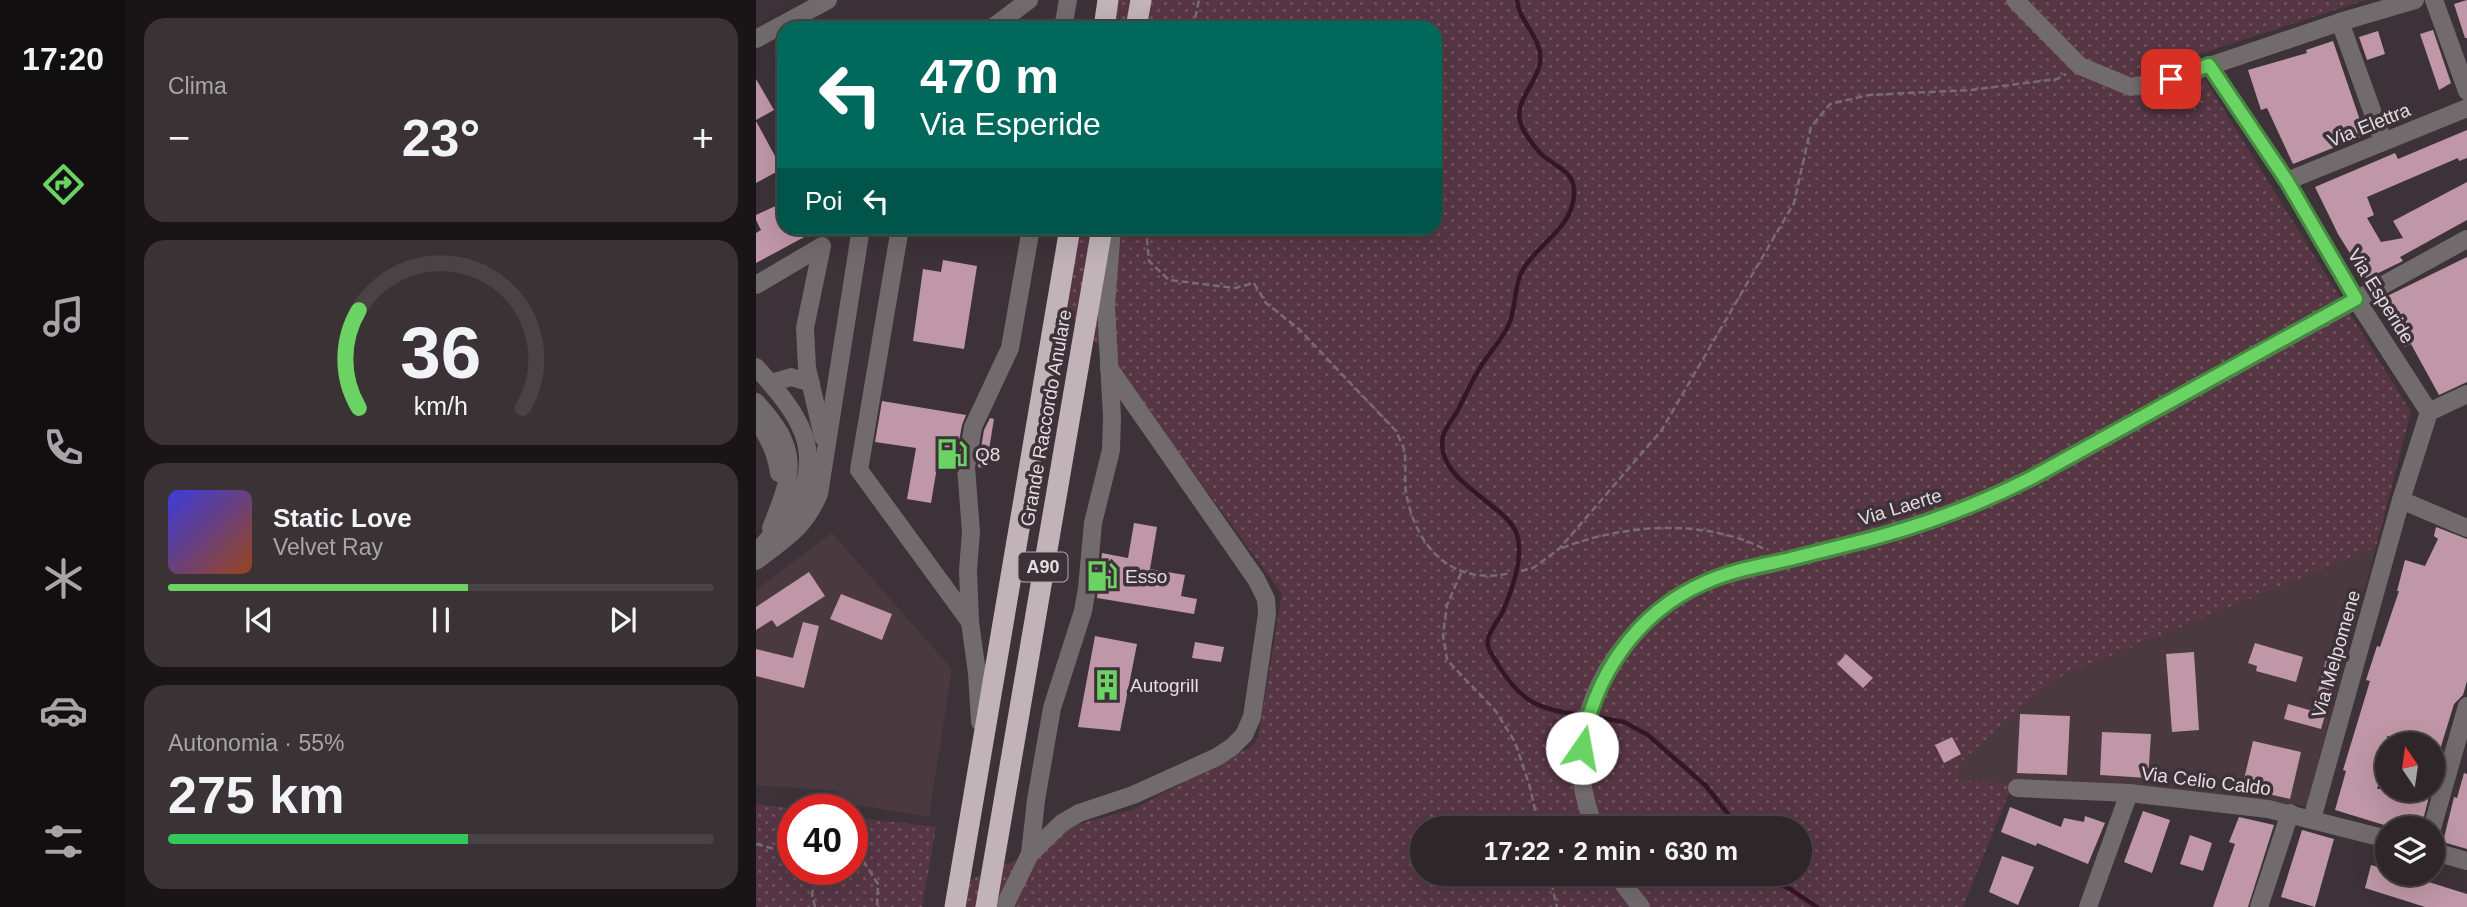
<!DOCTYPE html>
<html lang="it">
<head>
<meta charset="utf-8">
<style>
	:root { --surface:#2e2629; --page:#3a3235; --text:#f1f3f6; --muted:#a7a5a8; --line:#494346; --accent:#6ad363 }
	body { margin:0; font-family:Helvetica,sans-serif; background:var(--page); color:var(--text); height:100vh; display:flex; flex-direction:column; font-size:26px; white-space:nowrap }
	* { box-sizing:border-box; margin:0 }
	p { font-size:23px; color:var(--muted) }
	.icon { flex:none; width:38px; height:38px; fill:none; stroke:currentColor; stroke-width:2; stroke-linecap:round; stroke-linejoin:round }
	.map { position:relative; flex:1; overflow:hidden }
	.sheet { display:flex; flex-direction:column; gap:18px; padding:18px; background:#191517; width:630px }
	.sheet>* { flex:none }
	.hud { position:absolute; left:21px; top:21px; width:665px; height:214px; border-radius:21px; box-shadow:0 7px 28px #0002,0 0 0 2px var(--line); background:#00695c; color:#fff; overflow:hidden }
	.needle { width:46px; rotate:347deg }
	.buttons { position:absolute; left:1619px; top:732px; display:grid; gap:14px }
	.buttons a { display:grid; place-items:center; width:70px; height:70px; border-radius:50%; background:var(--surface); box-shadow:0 7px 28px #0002,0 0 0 2px var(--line); font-size:35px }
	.speed { position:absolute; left:21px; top:794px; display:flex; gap:14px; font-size:35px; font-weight:700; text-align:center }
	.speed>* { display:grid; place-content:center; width:91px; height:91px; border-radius:50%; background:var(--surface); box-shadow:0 7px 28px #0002,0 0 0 2px var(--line); line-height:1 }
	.speed .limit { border:10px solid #d22; background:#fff; color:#111 }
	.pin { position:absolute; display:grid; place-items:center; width:60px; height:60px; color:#fff; margin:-30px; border-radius:14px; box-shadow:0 4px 10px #0006 }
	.me { position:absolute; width:77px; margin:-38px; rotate:12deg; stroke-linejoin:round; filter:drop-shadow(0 0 5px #0008) }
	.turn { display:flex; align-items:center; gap:24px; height:147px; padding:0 28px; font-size:32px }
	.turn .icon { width:91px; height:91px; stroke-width:2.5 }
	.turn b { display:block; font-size:49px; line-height:60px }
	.then { display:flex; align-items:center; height:66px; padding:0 28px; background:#0003; gap:14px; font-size:26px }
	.big { font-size:52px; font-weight:700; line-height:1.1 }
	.sheet .tile { flex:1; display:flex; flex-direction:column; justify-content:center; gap:10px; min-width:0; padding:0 24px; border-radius:21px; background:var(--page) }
	.sheet .dial { align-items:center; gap:0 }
	.dial svg { height:182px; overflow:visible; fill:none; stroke:var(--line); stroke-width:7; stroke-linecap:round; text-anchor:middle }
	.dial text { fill:var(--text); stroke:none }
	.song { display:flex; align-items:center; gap:21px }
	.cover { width:84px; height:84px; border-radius:10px; background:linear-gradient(135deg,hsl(240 70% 55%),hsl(20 70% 35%)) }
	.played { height:7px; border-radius:4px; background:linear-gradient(90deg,var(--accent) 55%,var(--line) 55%) }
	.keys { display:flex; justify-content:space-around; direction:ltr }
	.heat { display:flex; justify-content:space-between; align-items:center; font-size:38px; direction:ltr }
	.charge { height:10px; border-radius:5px; background:linear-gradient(90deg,#34c759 55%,var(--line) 0) }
	.trip { position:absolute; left:654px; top:816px; width:402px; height:70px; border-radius:35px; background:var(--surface); box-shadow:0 7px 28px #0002,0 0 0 2px var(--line); font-weight:700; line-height:70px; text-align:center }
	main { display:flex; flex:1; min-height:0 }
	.dock { display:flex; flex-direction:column; width:126px; justify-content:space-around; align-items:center; background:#120f10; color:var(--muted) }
	.dock .icon { width:49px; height:49px }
	.dock .active { color:var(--accent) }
	.dock b { font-size:32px; color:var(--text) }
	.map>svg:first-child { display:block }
</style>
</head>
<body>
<main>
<nav class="dock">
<b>17:20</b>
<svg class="icon active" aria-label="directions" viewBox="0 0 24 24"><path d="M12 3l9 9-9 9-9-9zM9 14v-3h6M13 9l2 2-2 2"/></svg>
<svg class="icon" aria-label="music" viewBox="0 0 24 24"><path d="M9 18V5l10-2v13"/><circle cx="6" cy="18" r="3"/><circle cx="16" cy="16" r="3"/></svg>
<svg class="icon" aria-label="phone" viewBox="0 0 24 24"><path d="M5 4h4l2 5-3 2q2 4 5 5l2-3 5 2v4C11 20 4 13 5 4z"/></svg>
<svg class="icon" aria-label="climate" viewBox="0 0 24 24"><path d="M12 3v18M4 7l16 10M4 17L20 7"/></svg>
<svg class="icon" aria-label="car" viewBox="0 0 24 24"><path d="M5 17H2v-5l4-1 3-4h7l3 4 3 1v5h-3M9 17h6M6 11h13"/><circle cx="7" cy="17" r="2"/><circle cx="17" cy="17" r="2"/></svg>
<svg class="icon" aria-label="filters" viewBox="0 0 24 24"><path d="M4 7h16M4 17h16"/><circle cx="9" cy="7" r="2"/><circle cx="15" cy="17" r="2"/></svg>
</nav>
<section class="sheet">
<div class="tile"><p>Clima</p>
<div class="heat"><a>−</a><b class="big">23°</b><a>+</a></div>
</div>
<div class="tile dial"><svg viewBox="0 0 100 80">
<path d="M14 69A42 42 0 1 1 86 69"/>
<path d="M14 69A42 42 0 0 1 14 26" stroke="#6ad363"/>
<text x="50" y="56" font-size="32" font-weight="700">36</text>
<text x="50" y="72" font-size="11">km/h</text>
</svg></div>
<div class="tile">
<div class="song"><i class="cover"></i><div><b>Static Love</b><p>Velvet Ray</p></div></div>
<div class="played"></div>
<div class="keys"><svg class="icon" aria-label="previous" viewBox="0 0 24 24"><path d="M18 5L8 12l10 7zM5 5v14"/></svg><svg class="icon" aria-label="pause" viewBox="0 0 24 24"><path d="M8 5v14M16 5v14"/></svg><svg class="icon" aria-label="next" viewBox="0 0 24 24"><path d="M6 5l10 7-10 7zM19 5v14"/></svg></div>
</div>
<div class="tile"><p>Autonomia · 55%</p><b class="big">275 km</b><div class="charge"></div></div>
</section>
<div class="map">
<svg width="1711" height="907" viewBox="0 0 1711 907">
	<defs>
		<pattern id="grass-dots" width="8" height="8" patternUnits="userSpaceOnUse" patternTransform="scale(1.75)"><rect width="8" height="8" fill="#573644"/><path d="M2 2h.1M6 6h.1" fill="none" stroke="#6f535f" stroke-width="1.8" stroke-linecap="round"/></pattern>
	</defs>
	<rect width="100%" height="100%" fill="#3d3237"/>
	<g fill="#4b3940">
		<path d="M76,533L196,669L173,817L79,802L81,791L0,785V590Z"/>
		<path d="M1620,547L1550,806L1390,786L1257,783L1202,780L1206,761L1299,679Z"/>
	</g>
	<g fill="url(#grass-dots)" fill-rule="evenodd">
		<path d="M346,0H1609L1435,57L1655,412L1620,547L1299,679L1206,761L1202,780L1257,783L1207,907H199L202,885L274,854L292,835L333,821L376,810L496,746L502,738L526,594L360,366L302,299L314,228H679V28H342ZM667,828H1045V873H667Z"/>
		<path d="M0,804L47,810H37V870H96V817L180,827L166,907H0Z"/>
	</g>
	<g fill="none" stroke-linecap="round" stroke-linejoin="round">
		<g stroke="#351624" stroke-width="4.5">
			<path d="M761,0C763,23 788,39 784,63C780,86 755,103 766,127C770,136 777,145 784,153C798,167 820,170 818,195C816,228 783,243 768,268C757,285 761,306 753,324C747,339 735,350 727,363C717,378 710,394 702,410C697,419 689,427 687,437C678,479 745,502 759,530C770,552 756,590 747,611C742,621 734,630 732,639C730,648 737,656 741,663C764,702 783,710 826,715"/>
			<path d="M835,716L868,722L892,735L950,786L983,828"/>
			<path d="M1002,873L1034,889L1061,907"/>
		</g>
	</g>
	<g fill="#bf97a7">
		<path d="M1711,0V38H1709L1698,4Z"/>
		<path d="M1677,30L1695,83L1683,90L1664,34Z"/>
		<path d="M1622,31L1629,54L1611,60L1603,37Z"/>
		<path d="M1577,41L1609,135L1537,164L1511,108L1505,110L1492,70L1551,53L1550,50Z"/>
		<path d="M0,79L18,110L0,120Z"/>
		<path d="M0,121L26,169L0,183Z"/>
		<path d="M1711,130V158L1703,161L1702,158L1611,197L1618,215L1611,218L1625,242L1647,238L1637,221L1711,182V220L1644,257L1647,261L1610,279L1582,234L1559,187L1639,153L1642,159Z"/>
		<path d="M28,202V228H65L0,263V233L5,230L0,220V215Z"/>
		<path d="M1711,257V382L1683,395L1655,344L1648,347L1619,302Z"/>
		<path d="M187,260L221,266L208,349L157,341L167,269L185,272Z"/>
		<path d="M126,401L210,415L206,425L199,463L182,461L175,503L151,499L160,448L119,442Z"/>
		<path d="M234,418L238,419L230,468L222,467L228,430Z"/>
		<path d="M378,523L401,527L394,569L429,575L425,596L441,599L438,614L341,598L346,553L372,558Z"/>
		<path d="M1680,527L1711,539V681L1707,695L1698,704L1679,766L1676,765V744H1658L1631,736V759L1621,789H1675L1665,828H1638L1579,810L1590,771L1587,770L1614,681L1610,680L1621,646L1624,647L1643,591H1641L1649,560L1669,566L1682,539L1678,536Z"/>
		<path d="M53,572L69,596L21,627L16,620L0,630V607Z"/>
		<path d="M85,594L136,614L126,640L74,619Z"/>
		<path d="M47,622L63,626L48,688L0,676V649L37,658Z"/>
		<path d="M339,636L381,644L364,731L322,727Z"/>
		<path d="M439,642L468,647L465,662L436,658Z"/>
		<path d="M1499,643L1547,657L1540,682L1500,671L1501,666L1492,663Z"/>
		<path d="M1438,652L1443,730L1416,732L1410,654Z"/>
		<path d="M1090,654L1117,678L1107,688L1081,664Z"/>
		<path d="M1570,660L1584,664L1565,729L1528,719L1532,704L1557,711Z"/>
		<path d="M1264,714L1314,716L1311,775L1261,773Z"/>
		<path d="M1346,732L1395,734L1392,778L1344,775Z"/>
		<path d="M1196,737L1205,754L1188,763L1179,745Z"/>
		<path d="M1497,741L1545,752L1534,799L1486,788Z"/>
		<path d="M1708,773L1711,774V849L1687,842L1698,797L1701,798Z"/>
		<path d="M1254,807L1305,827L1308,818L1328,822L1329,816L1349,823L1332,864L1281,843L1280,846L1245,832Z"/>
		<path d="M1387,811L1414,820L1396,873L1368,862Z"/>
		<path d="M1483,817L1518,825L1492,907H1457L1479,844L1473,842Z"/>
		<path d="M1546,830L1578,839L1559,907L1525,897Z"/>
		<path d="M1434,835L1456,843L1447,871L1424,864Z"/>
		<path d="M1246,856L1278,867L1262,905L1233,892Z"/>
		<path d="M1615,865L1631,870V873H1644L1711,894V907H1669L1609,888Z"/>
	</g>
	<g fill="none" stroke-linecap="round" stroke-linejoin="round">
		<g stroke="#776d71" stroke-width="2.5" stroke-dasharray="7 3.5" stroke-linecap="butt">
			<path d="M437,28L443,0"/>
			<path d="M393,228L391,240L393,261L413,280L479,288L498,283L510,303L543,329L639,430C642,436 646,443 648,449C651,463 648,478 650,492C659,546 696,587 754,573"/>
			<path d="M806,548C868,524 950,518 1010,550"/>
			<path d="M765,571L777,568L803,549L905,431L1038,203L1055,127L1074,104L1113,95L1215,90L1301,79L1310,74"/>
			<path d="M705,573L691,605L687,635L691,660L739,710L759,742L774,787L783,828"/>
			<path d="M0,844L37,854"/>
			<path d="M96,861L108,862L122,884L121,907"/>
			<path d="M793,873L801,907"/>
			<path d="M59,907L56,893L63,871"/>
		</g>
		<g stroke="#716b6d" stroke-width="18">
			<path d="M1259,0L1324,66L1375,87L1415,79L1584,22L1659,0"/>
			<path d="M1678,0L1711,91"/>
			<path d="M1584,22L1627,141"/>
			<path d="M236,28L273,0"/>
			<path d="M307,28L312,0"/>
			<path d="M0,39L72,0"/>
			<path d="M1453,65L1531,181L1600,299L1673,412L1645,500L1711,528"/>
			<path d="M1531,181L1711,108"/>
			<path d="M144,228L103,470L214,622"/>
			<path d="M0,285L66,246L49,328L51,368L67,437"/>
			<path d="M0,367C41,412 73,451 36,512C28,524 16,534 7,545"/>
			<path d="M15,383L35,377L55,383"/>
			<path d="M0,402C44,450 38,471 15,528"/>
			<path d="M1673,412L1711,394"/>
			<path d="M0,420C13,436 20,452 23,473"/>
			<path d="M0,561C28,539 48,529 63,494L105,228"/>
			<path d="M224,722L221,673L214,622L212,570L215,532L210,467L217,427L254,348L275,228"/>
			<path d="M1261,788L1373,793L1512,809L1631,839"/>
			<path d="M1556,819L1645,500"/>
			<path d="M838,828C832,809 826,790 825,771C821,692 878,612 950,582C976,571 1004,567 1031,560C1066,551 1100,543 1134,533C1185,519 1231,500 1277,477L1711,239"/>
			<path d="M1676,828L1711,706"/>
			<path d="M1676,851L1711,861"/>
			<path d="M274,854L280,800L296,708L327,611L331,588L337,523L355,450L356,417L350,306L356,228"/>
			<path d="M859,873L885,907"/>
			<path d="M248,907L274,854L306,823L323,813L377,795L461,757L476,747L488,735L496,717L511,614L510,599L500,579L353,368"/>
			<path d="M1332,907L1373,793"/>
			<path d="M1503,907L1534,813"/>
		</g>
		<g stroke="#c1b3b8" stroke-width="21">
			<path d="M348,28L352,0"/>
			<path d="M380,28L385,0"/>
			<path d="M199,907L314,228"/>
			<path d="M230,907L346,228"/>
		</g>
	</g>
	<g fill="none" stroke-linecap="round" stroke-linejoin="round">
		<defs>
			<path id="route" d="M826,748C837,677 881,612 948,583C974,571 1002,566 1030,560C1059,553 1089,545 1118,538C1174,523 1226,503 1277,477L1600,299L1531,181L1453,65L1415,79"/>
		</defs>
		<use href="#route" stroke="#458940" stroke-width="18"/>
		<use href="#route" stroke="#6ad363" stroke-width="12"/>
	</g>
	<defs>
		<symbol id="fuel-bare" viewBox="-9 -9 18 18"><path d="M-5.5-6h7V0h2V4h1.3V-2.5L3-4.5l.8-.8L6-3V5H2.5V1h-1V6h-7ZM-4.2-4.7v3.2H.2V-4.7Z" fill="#6ad363" stroke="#3d3237" stroke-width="2.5" paint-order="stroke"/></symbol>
		<symbol id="building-bare" viewBox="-9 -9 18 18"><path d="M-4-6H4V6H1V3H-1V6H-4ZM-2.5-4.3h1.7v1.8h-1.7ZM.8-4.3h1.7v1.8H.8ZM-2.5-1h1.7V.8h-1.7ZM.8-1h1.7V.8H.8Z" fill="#6ad363" stroke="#3d3237" stroke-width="2.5" paint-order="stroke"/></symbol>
	</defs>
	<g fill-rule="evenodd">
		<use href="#fuel-bare" x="174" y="432" width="44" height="44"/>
		<use href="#fuel-bare" x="324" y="554" width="44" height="44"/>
		<use href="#building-bare" x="329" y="663" width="44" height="44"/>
	</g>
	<g text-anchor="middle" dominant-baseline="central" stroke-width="7" stroke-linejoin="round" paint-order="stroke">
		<rect fill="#3d3237" stroke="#b2aaad" stroke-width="2" x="262.5" y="552.5" width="49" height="29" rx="5"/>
		<g font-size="18" font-weight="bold" fill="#e4dddf">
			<text x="287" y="567">A90</text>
		</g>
		<g font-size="19" fill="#e4dddf" stroke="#3d3237">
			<text transform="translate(1613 125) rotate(-22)">Via Elettra</text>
			<text transform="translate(1625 296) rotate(58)">Via Esperide</text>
			<text transform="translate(290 418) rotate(-80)">Grande Raccordo Anulare</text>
			<text transform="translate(1144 507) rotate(-17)">Via Laerte</text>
			<text transform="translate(1580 654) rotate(-74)">Via Melpomene</text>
			<text transform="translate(1450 781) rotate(7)">Via Celio Caldo</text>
		</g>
		<g font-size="19" fill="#e4dddf" stroke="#3d3237" text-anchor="start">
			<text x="219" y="454">Q8</text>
			<text x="369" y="576">Esso</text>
			<text x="374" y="685">Autogrill</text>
		</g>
	</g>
</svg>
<div class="buttons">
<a><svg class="needle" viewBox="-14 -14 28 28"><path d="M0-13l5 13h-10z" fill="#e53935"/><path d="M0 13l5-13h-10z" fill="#a7a5a8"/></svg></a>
<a><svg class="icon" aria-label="layers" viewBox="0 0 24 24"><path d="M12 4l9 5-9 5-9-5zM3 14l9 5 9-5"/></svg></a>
</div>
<div class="speed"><div class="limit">40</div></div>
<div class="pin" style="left:1415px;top:79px;background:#d93025"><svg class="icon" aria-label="arrive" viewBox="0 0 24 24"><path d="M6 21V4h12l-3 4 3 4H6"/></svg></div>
<svg class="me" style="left:826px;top:748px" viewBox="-20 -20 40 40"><circle r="19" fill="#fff"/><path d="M0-13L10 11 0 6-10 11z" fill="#6ad363"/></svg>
<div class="trip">17:22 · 2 min · 630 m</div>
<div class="hud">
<div class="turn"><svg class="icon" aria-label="left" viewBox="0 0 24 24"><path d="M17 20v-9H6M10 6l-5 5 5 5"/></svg><div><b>470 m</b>Via Esperide</div></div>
<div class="then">Poi<svg class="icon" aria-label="left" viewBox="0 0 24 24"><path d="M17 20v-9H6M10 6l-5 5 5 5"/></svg></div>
</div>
</div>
</main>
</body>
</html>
